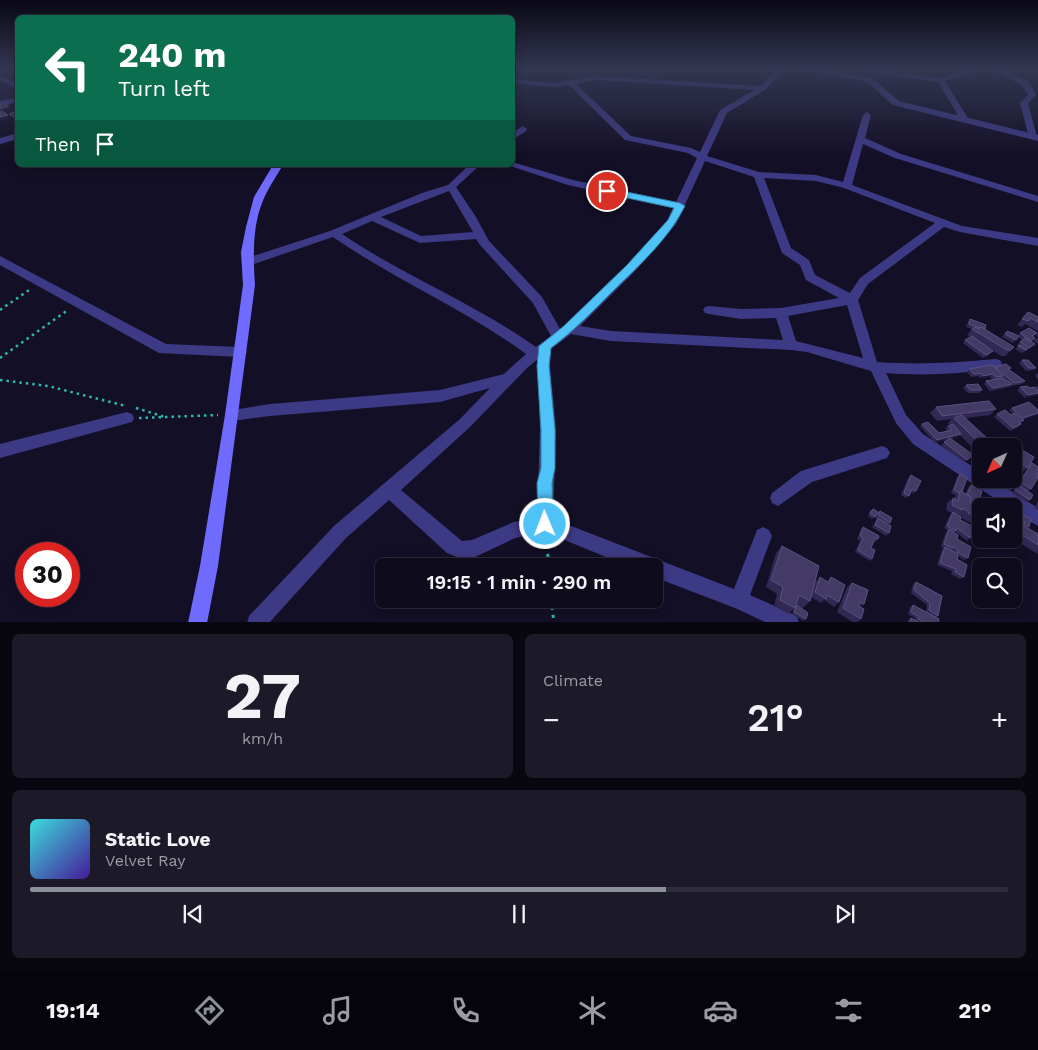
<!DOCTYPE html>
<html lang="en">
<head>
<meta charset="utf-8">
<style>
	:root { --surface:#0e0b1c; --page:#1c1929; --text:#f1f3f6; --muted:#9b9ba3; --line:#2e2b3b; --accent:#8c9099 }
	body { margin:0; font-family:"Work Sans",sans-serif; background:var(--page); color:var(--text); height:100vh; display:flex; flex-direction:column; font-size:19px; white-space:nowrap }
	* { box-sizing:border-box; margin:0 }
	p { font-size:16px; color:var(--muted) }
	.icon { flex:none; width:28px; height:28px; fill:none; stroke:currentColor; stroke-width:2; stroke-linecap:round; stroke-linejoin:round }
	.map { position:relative; height:622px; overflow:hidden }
	.details { display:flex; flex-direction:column; gap:12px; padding:12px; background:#08060f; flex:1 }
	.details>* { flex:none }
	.guide { position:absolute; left:15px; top:15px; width:500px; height:152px; border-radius:8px; box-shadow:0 2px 12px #0003,0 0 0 1px var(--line); background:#0b6e4f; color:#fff; overflow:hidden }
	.needle { width:32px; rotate:225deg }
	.controls { position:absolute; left:972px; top:438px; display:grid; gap:10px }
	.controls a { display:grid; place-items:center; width:50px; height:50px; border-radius:8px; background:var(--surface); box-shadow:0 2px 12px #0003,0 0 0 1px var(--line); font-size:25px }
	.speed { position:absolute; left:15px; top:542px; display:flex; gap:10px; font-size:25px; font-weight:700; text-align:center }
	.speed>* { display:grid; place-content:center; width:65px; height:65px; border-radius:50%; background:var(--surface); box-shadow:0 2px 12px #0003,0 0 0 1px var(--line); line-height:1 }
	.speed .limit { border:8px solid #d22; background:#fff; color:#111 }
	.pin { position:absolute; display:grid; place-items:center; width:42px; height:42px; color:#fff; margin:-21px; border:2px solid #fff; border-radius:50%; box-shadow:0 1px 5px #0007 }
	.me { position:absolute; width:55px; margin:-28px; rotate:359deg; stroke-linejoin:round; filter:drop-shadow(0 0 4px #0008) }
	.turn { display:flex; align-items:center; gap:18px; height:105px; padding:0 20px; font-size:22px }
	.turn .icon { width:65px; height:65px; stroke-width:2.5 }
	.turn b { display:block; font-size:35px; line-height:42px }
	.then { display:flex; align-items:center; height:48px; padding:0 20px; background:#0003; gap:10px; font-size:19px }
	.big { font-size:38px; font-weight:600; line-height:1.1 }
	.details .tile { flex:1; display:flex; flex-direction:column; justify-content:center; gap:8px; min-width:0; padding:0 18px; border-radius:8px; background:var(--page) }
	.details .dial { align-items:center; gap:0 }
	.dial b { font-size:65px; line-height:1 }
	.song { display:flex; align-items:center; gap:15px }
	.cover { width:60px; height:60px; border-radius:8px; background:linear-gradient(135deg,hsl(180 70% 55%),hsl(260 70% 35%)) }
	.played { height:5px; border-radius:2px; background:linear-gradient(90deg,var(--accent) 65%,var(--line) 65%) }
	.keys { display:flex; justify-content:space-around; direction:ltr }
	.heat { display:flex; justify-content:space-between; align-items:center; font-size:28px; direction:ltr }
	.details .tiles { flex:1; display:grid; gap:12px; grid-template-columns:1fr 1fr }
	.tile:last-child { grid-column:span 2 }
	.trip { position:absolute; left:375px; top:558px; width:288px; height:50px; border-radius:8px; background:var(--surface); box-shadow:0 2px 12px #0003,0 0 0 1px var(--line); font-weight:600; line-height:50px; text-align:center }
	.dock { display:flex; height:80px; justify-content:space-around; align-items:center; background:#06040b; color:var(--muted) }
	.dock .icon { width:35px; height:35px }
	.dock .active { color:var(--accent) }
	.dock b { font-size:22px; color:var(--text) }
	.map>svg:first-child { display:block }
</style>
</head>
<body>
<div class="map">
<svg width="1038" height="623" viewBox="0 0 1038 623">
	<rect width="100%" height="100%" fill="#130f26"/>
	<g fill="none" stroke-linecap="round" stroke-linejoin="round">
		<g stroke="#2fb8b0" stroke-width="2.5" stroke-dasharray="2.5 4" stroke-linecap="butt">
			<path d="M0,310L32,288"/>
			<path d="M0,358L68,310"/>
			<path d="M0,380L48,386L126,406"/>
			<path d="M136,408L165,417"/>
			<path d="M139,418L218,415"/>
		</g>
		<g stroke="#2fb8b0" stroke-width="3" stroke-dasharray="3 5" stroke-linecap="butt">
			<path d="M546,538L549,566"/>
			<path d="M551,599L554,623"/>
		</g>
		<g fill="#3d3a85" fill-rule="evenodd">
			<path d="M777,69H785L765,90L727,113L707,156L759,172L816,175L843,182L863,115L867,112L871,115L865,138L901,154L1038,196V202L895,158L863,144L852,185L962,226L1038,238V246L960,232L944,227L868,284L858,300L877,362C917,365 955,363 995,359L1000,360L1002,364L1000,368L995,369C958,374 923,376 886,373L906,415L923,434L981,472V479H992L1038,508V526L1014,512V506H1006L913,444L896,423L871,371L807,352L791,350L611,341L571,334L551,349L550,366L556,430L553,519L734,589L757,530L763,527L769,530L772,536L750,595L797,616L799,623H767L735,608L654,577V566H628L545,532L515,538L473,558L462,559L447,553L389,500L346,538L269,623H247L249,616L334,526L460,419L490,388L440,402L270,416L232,421L227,419L225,415L227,411L270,404L440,390L504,374L526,354C465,309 395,280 333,237L248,266L244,265L242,262L244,259L330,231L422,193L448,185L469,165H480L456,187L476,217L489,241L542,297L560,329L627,265L667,221L673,208L568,185L507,165H512V162L573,180L676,202L697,158L688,153L625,140L569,85L554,87L512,83V79L554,83L595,76L760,86ZM595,80L754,90L720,110L700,152L691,148L631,136L576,84ZM705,161L754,177L782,253L800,265L806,280L839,298L781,308L741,309L709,306L705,307L703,310L705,313L709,314L741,319L776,318L783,340L611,331L580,326L635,271L676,224ZM764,178L816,181L844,188L935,223L860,278L850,293L815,275L809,260L791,248ZM449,191L473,232L421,236L381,217ZM372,221L420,243L476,239L480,245L533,303L551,336L536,347C474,303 404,276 342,234ZM847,305L863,358L796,341L788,316ZM537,360L540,430L537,517L514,522L472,540L462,541L401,490L470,427L528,367Z"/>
			<path d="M868,69L941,78L968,69H980L945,81L969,120L962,122L938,82L871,73L867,71Z"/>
			<path d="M990,69H1000L1028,81L1036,95L1028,103L1037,137L1036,139H1030L1029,137L1020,103L1028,95L1022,85Z"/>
			<path d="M0,75L18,84V90L0,80Z"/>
			<path d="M18,97V102L0,106V101Z"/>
			<path d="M523,126L527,129L526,131L512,140V133Z"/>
			<path d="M18,133V139L0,144V138Z"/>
			<path d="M0,256L166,344L240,347L245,348L247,352L245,356L240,357L159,353L0,265Z"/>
			<path d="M127,412L132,414L134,418L132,422L0,458V444Z"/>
			<path d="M882,446L887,448L890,453L887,458L812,482L778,506L772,503L770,498L772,493L801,471Z"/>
		</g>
		<path fill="#3d3a85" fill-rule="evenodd" d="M801,69H819L872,78L899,101L1038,135V141L893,105L867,82Z"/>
		<path fill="#6f6bff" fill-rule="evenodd" d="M273,165H283C277,175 270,185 265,196C252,223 253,256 255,285L218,566L207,623H188L200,566L225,415L243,285L241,252L246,227L254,197Z"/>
	</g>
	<g fill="#312854">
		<path d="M1028,312L1038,317V331L1025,324L1022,327L1017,325Z"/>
		<path d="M970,319L985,329L1014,347L1005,356H1001L989,348L990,354L983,358L963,343L965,340L971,337L967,335L972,329L966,327L968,322Z"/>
		<path d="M1007,331L1018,336L1020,333H1037L1033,337L1031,342L1035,344L1026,351H1025L1022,353L1015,349L1018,346L1017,345L1023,340L1018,337L1013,343L1002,337Z"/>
		<path d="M1038,333V344L1033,341L1038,337L1036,336Z"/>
		<path d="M1022,360L1036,368L1033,370L1026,371L1019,363Z"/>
		<path d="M995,367L1009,370L1025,381L1022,384L1010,386L1009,387L990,391L984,384L986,381L993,380L990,377L980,378L978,376L971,377L967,372L969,369L995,368Z"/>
		<path d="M1038,373V379L1035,376Z"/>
		<path d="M966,385L982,390L979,393H968L963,388Z"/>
		<path d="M1036,386H1038V395L1037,394L1036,395L1025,398L1017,390L1020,387L1030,388H1034Z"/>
		<path d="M936,407L996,409L990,415L966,418L987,446H981V449L976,451L960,435L958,437L951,439L973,455L964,462L941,445L948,439L935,443L920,426L922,424L939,433L947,431L945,428L948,426L950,425L948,423L952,419L937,421L930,413Z"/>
		<path d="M1012,408L1038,410V414L1023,420L1020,424H1021L1018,427L1010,431L994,417L997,414L1011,415L1013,414L1009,410Z"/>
		<path d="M1008,442L1034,457L1029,466L1032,463L1038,467V478L1031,489L1028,491L1033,495L1030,500L1026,502L1012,493L1018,486L1016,485L1028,468L1021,473L1014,469V446H1002Z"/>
		<path d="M960,474L962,492L965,494L968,488L971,485L978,504L976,506L978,518L971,523L961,518L962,516L957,514L970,538L967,541L955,531L954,532L968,558L964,560L958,556L957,559L964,577L960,579L951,574L952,571L937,565L942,549L943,548L941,546L946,532L948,530L944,528L950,515L952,513L946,510L947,503L953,498H954L956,495L951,493L957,477Z"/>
		<path d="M911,475L916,491L914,494L911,492L909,496L906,498L901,495L908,478Z"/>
		<path d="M990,479H1011L1014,488L1010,491Z"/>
		<path d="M1038,501V510L1034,508Z"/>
		<path d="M873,509L875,517L872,519L868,516L870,511Z"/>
		<path d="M880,511L890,523L888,524L889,533L886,536L872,527L876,521L877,519L875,518L877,513Z"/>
		<path d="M1019,513L1029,527L1027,528L1038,534V554L1013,539H1014V520L1015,515Z"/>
		<path d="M863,527L878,539L875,542L874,541L871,548L872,559L870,561L855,552L860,541L857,539L861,529Z"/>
		<path d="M782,546L815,582L820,577L827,581L831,577L839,602L834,607L824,600L821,603L811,597L810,601L803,608L796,604V606L797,605L806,619L803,621L792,614L794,609L788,614L774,606L777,594L766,587L776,553Z"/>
		<path d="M916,582L942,596L938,616L936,617L938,623H907L908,620L911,618L915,619V618L908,614L910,607L913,605L926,612L927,605L911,593L913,584Z"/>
		<path d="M852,583L864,604L860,607L861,619L856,623H854L837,612L847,587Z"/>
	</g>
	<g fill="#1d163a">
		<path d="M9,106L11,108L2,112L0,109Z"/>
		<path d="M8,115L9,117L0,121V117Z"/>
		<path d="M993,374L990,377L980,378L983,376Z"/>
		<path d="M1038,393L1036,395L1025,398L1028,395Z"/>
		<path d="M1038,413L1037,415L1020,421L1023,418Z"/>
		<path d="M961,434L958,437L935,443L937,440Z"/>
	</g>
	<g fill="#433a66" stroke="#5a527e">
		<path d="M5,103L9,106L0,109V105Z"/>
		<path d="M2,111L8,115L0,117V112Z"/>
		<path d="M17,111H18V118H15L9,114Z"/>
		<path d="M1028,312L1038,317V322L1030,318L1028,321L1022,319Z"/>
		<path d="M970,319L986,325L985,329L981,327L980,328L969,324Z"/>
		<path d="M975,327L979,329L981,327L1014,347L1011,350H1007L972,329Z"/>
		<path d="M1029,328L1037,333L1032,336L1035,338L1031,341L1020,333Z"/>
		<path d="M1007,331L1019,336L1016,340L1005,334Z"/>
		<path d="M972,336L993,351L986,355L965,340Z"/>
		<path d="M1025,338L1035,344L1029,348L1020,342Z"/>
		<path d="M1021,345L1027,349L1025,350L1018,346Z"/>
		<path d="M1022,360H1028L1036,368H1029Z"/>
		<path d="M1006,364L1011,368L1008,369L1025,381L1014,383L995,367Z"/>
		<path d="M992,365L1003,376L996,377L993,374L983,376L981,373L974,374L969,369Z"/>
		<path d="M1002,378L1012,384L993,388L986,381Z"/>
		<path d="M978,384L982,390H970L966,385Z"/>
		<path d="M1027,386L1030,388L1034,387L1038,391V393L1028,395L1020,387Z"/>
		<path d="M989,401L996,409L942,416L936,407Z"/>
		<path d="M1029,402L1038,410V413L1023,418L1012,408Z"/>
		<path d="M1005,410L1011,415L1015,413L1024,420L1019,423L1021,424L1013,428L997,414Z"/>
		<path d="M962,415L991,442L982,446L954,418Z"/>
		<path d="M928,422L939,433L952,430L948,426L953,424L961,434L937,440L922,424Z"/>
		<path d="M950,438L973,455L967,460L944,442Z"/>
		<path d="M1008,442L1034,457L1028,468L1014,459V446H1004Z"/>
		<path d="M1032,463L1038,467V478L1031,489L1020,482Z"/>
		<path d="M960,474L967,478L962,492L960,491L959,493L954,490Z"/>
		<path d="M911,475L921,481L916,491L912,489L909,496L904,493Z"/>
		<path d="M998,479H1011L1017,482L1014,488Z"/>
		<path d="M971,485L982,491L978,504L970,500L971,497L967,495Z"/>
		<path d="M1019,485L1033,495L1030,500L1015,490Z"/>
		<path d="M960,491L971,497L970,503L980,508L978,518L968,513V511L962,508V510L952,505L953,498L958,501Z"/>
		<path d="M873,509L878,512L875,517L870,513Z"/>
		<path d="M880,511L892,518L890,523L878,515Z"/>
		<path d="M953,512L961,517L960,520L974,527L970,538L957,528L956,531L947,526Z"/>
		<path d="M1019,513L1031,519L1029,527L1024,524L1025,522L1020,519L1018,521L1017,520Z"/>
		<path d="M878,518L891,526L889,533L875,525Z"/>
		<path d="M1020,519L1025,522L1024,526L1038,534V545L1019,533L1020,530L1017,528Z"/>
		<path d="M863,527L879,536L878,539L875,538L871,548L875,550L872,559L858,550L863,538L860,536Z"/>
		<path d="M949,529L958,535L957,539L971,547L968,558L957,552L958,550L953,547L952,548L944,544Z"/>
		<path d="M782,546L819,566L810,601L799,595L795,608L780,600L783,587L771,580Z"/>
		<path d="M945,547L958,554L957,559L967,565L964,577L955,572L956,569L940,563Z"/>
		<path d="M820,577L829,583L831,577L845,585L839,602L827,595L826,599L815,592Z"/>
		<path d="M916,582L942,596L938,616L929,610L930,603L914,590Z"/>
		<path d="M852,583L868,590L864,604L860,602L858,606L864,609L861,619L843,608Z"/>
		<path d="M797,605L808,613L806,619L794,612Z"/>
		<path d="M913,605L939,619L938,623H924L918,619V616L911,612Z"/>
		<path d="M911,618L920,623H910Z"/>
	</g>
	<linearGradient id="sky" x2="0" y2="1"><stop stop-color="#0a0815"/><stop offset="0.44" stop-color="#333752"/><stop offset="1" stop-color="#333752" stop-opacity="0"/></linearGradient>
	<rect width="1038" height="156" fill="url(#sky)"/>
	<path fill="#4fc3f7" stroke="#337fa1" d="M607,188L680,203L685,206C669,238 641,264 616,288C595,309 575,330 551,348L549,366L555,430V468L552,483L553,524L551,529L545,531L540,529L538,524L537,483L541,468V430L537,366L539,346L564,326L627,265L668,220L674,208L604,193L602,191Z"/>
</svg>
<div class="controls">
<a><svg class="needle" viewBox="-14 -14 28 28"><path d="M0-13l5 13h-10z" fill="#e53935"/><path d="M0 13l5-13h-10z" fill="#9b9ba3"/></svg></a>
<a><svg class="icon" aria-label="sound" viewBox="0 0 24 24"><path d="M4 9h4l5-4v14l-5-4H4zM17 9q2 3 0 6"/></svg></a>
<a><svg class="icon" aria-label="search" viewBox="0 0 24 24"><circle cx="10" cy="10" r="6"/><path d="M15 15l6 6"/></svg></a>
</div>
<div class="speed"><div class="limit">30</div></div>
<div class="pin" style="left:607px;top:191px;background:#d93025"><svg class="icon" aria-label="arrive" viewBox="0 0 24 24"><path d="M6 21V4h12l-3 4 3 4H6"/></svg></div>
<svg class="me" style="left:545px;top:524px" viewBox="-20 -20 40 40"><circle r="17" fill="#4fc3f7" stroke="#fff" stroke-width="3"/><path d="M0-11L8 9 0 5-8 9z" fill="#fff"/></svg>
<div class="trip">19:15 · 1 min · 290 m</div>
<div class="guide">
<div class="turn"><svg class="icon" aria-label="left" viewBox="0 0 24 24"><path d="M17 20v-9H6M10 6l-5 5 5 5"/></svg><div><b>240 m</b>Turn left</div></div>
<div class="then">Then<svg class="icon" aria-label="arrive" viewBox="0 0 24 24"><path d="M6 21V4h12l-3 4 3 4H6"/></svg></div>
</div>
</div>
<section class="details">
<div class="tiles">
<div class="tile dial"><b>27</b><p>km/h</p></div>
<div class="tile"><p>Climate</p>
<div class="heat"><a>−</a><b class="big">21°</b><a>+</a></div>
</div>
<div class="tile">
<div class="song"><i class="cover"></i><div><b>Static Love</b><p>Velvet Ray</p></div></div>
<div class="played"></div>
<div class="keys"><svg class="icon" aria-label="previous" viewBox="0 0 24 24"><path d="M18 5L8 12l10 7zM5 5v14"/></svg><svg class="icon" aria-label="pause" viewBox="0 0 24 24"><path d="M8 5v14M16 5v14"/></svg><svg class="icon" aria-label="next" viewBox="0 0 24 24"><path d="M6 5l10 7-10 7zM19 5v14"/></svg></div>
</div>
</div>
</section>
<nav class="dock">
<b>19:14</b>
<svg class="icon active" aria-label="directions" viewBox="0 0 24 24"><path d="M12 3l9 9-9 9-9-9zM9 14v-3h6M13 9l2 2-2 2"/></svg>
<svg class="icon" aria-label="music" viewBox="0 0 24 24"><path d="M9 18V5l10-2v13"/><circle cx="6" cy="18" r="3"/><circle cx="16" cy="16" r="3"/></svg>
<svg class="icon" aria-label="phone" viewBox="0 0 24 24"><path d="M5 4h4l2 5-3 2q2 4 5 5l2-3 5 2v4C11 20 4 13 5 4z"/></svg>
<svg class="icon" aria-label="climate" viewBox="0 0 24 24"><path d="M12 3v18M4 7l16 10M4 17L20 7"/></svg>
<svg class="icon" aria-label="car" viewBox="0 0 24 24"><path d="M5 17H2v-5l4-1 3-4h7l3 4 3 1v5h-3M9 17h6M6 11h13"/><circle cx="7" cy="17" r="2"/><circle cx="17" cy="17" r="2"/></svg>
<svg class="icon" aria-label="filters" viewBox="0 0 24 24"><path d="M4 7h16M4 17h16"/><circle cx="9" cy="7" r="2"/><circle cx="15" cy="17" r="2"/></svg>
<b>21°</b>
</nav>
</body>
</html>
